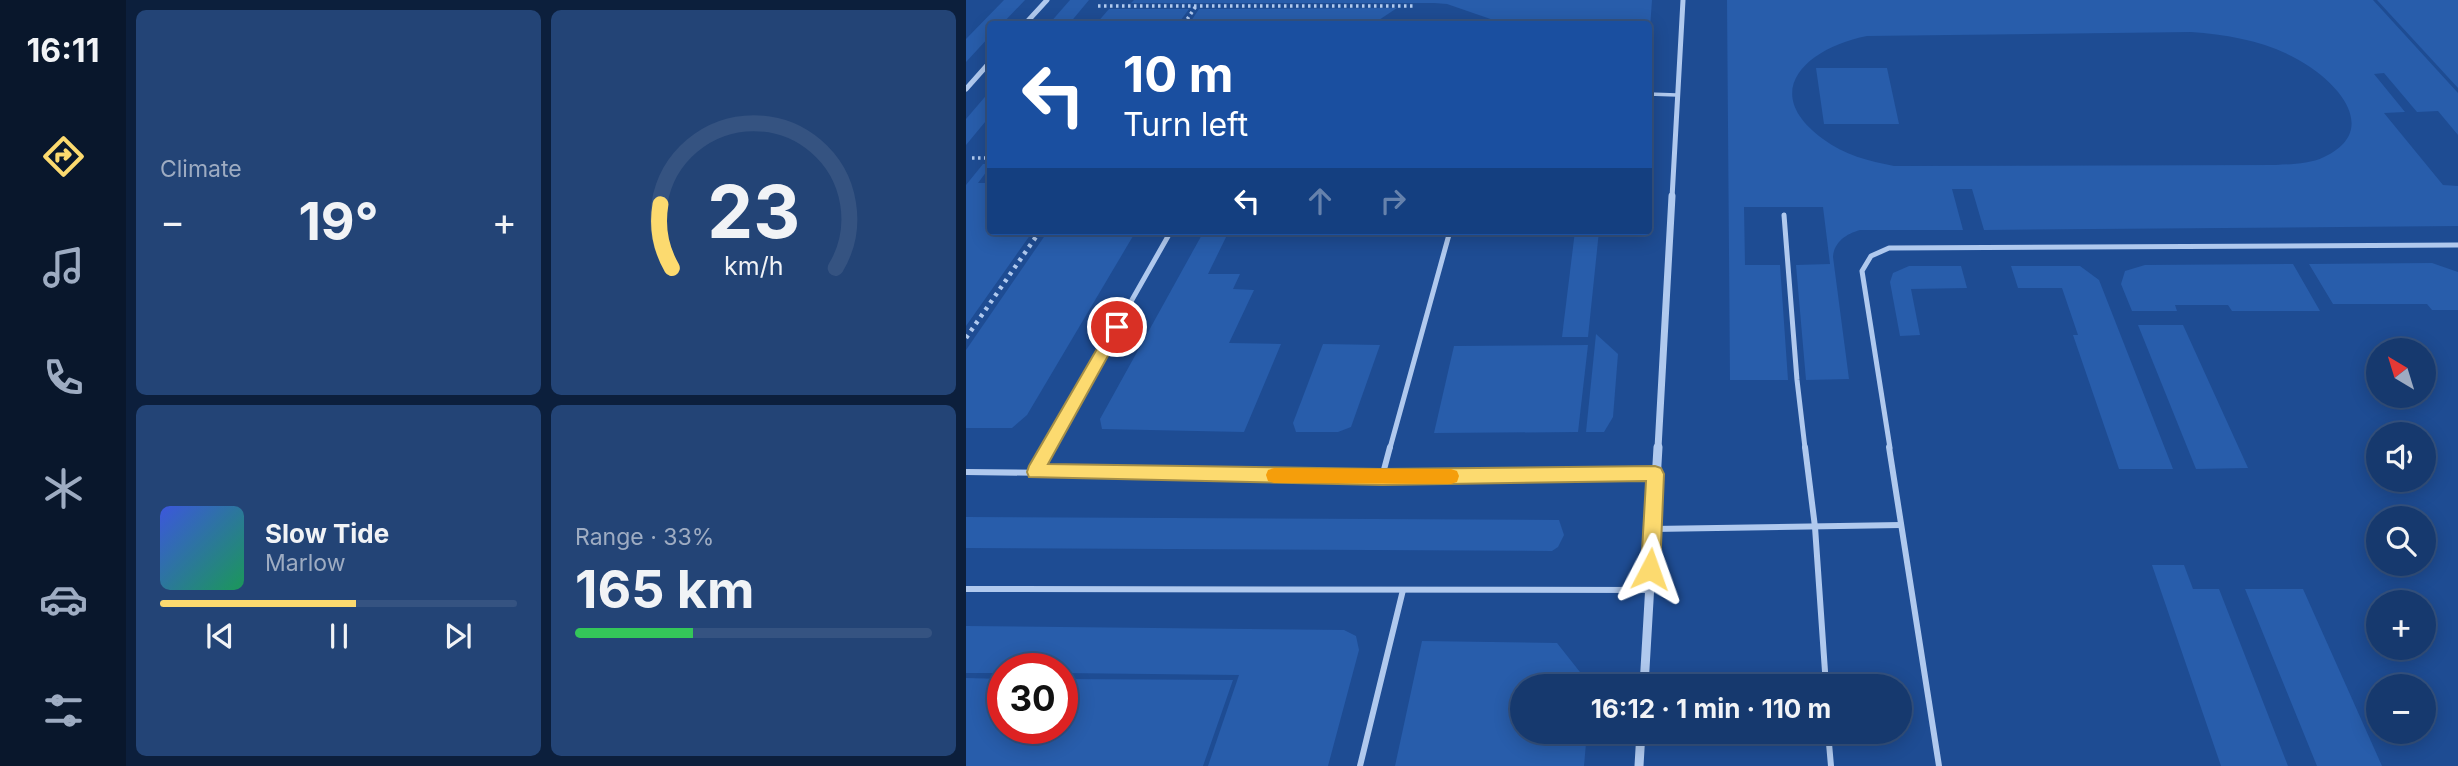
<!DOCTYPE html>
<html lang="en">
<head>
<meta charset="utf-8">
<style>
	:root { --surface:#16396e; --page:#234476; --text:#f1f3f6; --muted:#9eacc2; --line:#355381; --accent:#fcda6f }
	body { margin:0; font-family:Inter,sans-serif; background:var(--page); color:var(--text); height:100vh; display:flex; flex-direction:column; font-size:26px; white-space:nowrap }
	* { box-sizing:border-box; margin:0 }
	p { font-size:23px; color:var(--muted) }
	.icon { flex:none; width:38px; height:38px; fill:none; stroke:currentColor; stroke-width:2; stroke-linecap:round; stroke-linejoin:round }
	.map { position:relative; flex:1; overflow:hidden }
	.side { display:flex; flex-direction:column; gap:10px; padding:10px; background:#0c1f3c; width:840px }
	.side>* { flex:none }
	.top-card { position:absolute; left:21px; top:21px; width:665px; height:214px; border-radius:7px; box-shadow:0 4px 18px #0003,0 0 0 2px var(--line); background:#1a4fa0; color:#fff; overflow:hidden }
	.needle { width:46px; rotate:322deg }
	.controls { position:absolute; left:1400px; top:338px; display:grid; gap:14px }
	.controls a { display:grid; place-items:center; width:70px; height:70px; border-radius:50%; background:var(--surface); box-shadow:0 4px 18px #0003,0 0 0 2px var(--line); font-size:35px }
	.speed { position:absolute; left:21px; top:653px; display:flex; gap:14px; font-size:35px; font-weight:700; text-align:center }
	.speed>* { display:grid; place-content:center; width:91px; height:91px; border-radius:50%; background:var(--surface); box-shadow:0 4px 18px #0003,0 0 0 2px var(--line); line-height:1 }
	.speed .limit { border:10px solid #d22; background:#fff; color:#111 }
	.pin { position:absolute; display:grid; place-items:center; width:60px; height:60px; color:#fff; margin:-30px; border:4px solid #fff; border-radius:50%; box-shadow:0 2px 7px #0007 }
	.me { position:absolute; width:77px; margin:-38px; rotate:4deg; stroke-linejoin:round; filter:drop-shadow(0 0 5px #0008) }
	.turn { display:flex; align-items:center; gap:24px; height:147px; padding:0 21px; font-size:32px }
	.turn .icon { width:91px; height:91px; stroke-width:2.5 }
	.turn b { display:block; font-size:49px; line-height:60px }
	.lanes { display:flex; align-items:center; height:66px; padding:0 21px; background:#0003; justify-content:center; gap:35px; direction:ltr }
	.lanes .off { opacity:.35 }
	.big { font-size:52px; font-weight:700; line-height:1.1 }
	.side .widget { flex:1; display:flex; flex-direction:column; justify-content:center; gap:10px; min-width:0; padding:0 24px; border-radius:10px; background:var(--page) }
	.side .dial { align-items:center; gap:0 }
	.dial svg { height:182px; overflow:visible; fill:none; stroke:var(--line); stroke-width:7; stroke-linecap:round; text-anchor:middle }
	.dial text { fill:var(--text); stroke:none }
	.song { display:flex; align-items:center; gap:21px }
	.cover { width:84px; height:84px; border-radius:10px; background:linear-gradient(135deg,hsl(230 70% 55%),hsl(150 70% 35%)) }
	.played { height:7px; border-radius:4px; background:linear-gradient(90deg,var(--accent) 55%,var(--line) 55%) }
	.keys { display:flex; justify-content:space-around; direction:ltr }
	.heat { display:flex; justify-content:space-between; align-items:center; font-size:38px; direction:ltr }
	.charge { height:10px; border-radius:5px; background:linear-gradient(90deg,#34c759 33%,var(--line) 0) }
	.side .tiles { flex:1; display:grid; gap:10px; grid-template-columns:repeat(2,1fr) }
	.trip { position:absolute; left:544px; top:674px; width:402px; height:70px; border-radius:35px; background:var(--surface); box-shadow:0 4px 18px #0003,0 0 0 2px var(--line); font-weight:700; line-height:70px; text-align:center }
	main { display:flex; flex:1; min-height:0 }
	.tab-bar { display:flex; flex-direction:column; width:126px; justify-content:space-around; align-items:center; background:#09172c; color:var(--muted) }
	.tab-bar .icon { width:49px; height:49px }
	.tab-bar .active { color:var(--accent) }
	.tab-bar b { font-size:32px; color:var(--text) }
	.map>svg:first-child { display:block }
</style>
</head>
<body>
<main>
<nav class="tab-bar">
<b>16:11</b>
<svg class="icon active" aria-label="directions" viewBox="0 0 24 24"><path d="M12 3l9 9-9 9-9-9zM9 14v-3h6M13 9l2 2-2 2"/></svg>
<svg class="icon" aria-label="music" viewBox="0 0 24 24"><path d="M9 18V5l10-2v13"/><circle cx="6" cy="18" r="3"/><circle cx="16" cy="16" r="3"/></svg>
<svg class="icon" aria-label="phone" viewBox="0 0 24 24"><path d="M5 4h4l2 5-3 2q2 4 5 5l2-3 5 2v4C11 20 4 13 5 4z"/></svg>
<svg class="icon" aria-label="climate" viewBox="0 0 24 24"><path d="M12 3v18M4 7l16 10M4 17L20 7"/></svg>
<svg class="icon" aria-label="car" viewBox="0 0 24 24"><path d="M5 17H2v-5l4-1 3-4h7l3 4 3 1v5h-3M9 17h6M6 11h13"/><circle cx="7" cy="17" r="2"/><circle cx="17" cy="17" r="2"/></svg>
<svg class="icon" aria-label="filters" viewBox="0 0 24 24"><path d="M4 7h16M4 17h16"/><circle cx="9" cy="7" r="2"/><circle cx="15" cy="17" r="2"/></svg>
</nav>
<section class="side">
<div class="tiles">
<div class="widget"><p>Climate</p>
<div class="heat"><a>−</a><b class="big">19°</b><a>+</a></div>
</div>
<div class="widget dial"><svg viewBox="0 0 100 80">
<path d="M14 69A42 42 0 1 1 86 69"/>
<path d="M14 69A42 42 0 0 1 9 41" stroke="#fcda6f"/>
<text x="50" y="56" font-size="32" font-weight="700">23</text>
<text x="50" y="72" font-size="11">km/h</text>
</svg></div>
<div class="widget">
<div class="song"><i class="cover"></i><div><b>Slow Tide</b><p>Marlow</p></div></div>
<div class="played"></div>
<div class="keys"><svg class="icon" aria-label="previous" viewBox="0 0 24 24"><path d="M18 5L8 12l10 7zM5 5v14"/></svg><svg class="icon" aria-label="pause" viewBox="0 0 24 24"><path d="M8 5v14M16 5v14"/></svg><svg class="icon" aria-label="next" viewBox="0 0 24 24"><path d="M6 5l10 7-10 7zM19 5v14"/></svg></div>
</div>
<div class="widget"><p>Range · 33%</p><b class="big">165 km</b><div class="charge"></div></div>
</div>
</section>
<div class="map">
<svg width="1492" height="766" viewBox="0 0 1492 766">
	<rect width="100%" height="100%" fill="#1e4c93"/>
	<g fill="#285dab" fill-rule="evenodd">
		<path d="M38,0H59L36,24H24V36L0,62V39Z"/>
		<path d="M104,0H123L103,24H83Z"/>
		<path d="M168,0H686L683,43L682,24H539L481,4L468,3H165Z"/>
		<path d="M761,0H1407L1492,93V135L1472,111L1451,112L1418,73L1408,74L1439,112L1418,113L1477,185L1492,186V226L1018,230L1006,189H986L997,230H894C880,234 868,242 867,257L883,379L840,380L830,265L864,264L857,207H778L779,265H814L822,380H764ZM1225,32C1267,35 1309,43 1344,67C1377,89 1411,132 1358,157C1344,164 1326,164 1310,165L928,166C903,161 878,155 857,139C791,91 843,47 901,36Z"/>
		<path d="M1411,0H1492V88Z"/>
		<path d="M431,8L407,24H223L233,9Z"/>
		<path d="M143,9H223L212,24H130Z"/>
		<path d="M850,68H921L933,124H858Z"/>
		<path d="M24,91V116L0,145V119Z"/>
		<path d="M17,164H24V167L12,183H24V231H67L0,326V185Z"/>
		<path d="M82,231H170L61,415L46,428H0V350Z"/>
		<path d="M238,231H263L242,274H274L267,289L288,290L263,343L315,344L278,432L136,429L134,419Z"/>
		<path d="M609,231H633L622,337H596Z"/>
		<path d="M1466,263L1492,272V310H1466L1461,304H1367L1343,264Z"/>
		<path d="M1327,264L1354,311H1266L1262,305H1209L1211,311H1166L1155,284L1159,271L1179,265Z"/>
		<path d="M995,266L1001,288L945,289L954,335L934,336L924,282L927,273L943,266Z"/>
		<path d="M1045,266H1114L1133,280L1207,469H1153L1107,335H1112L1096,288H1052Z"/>
		<path d="M1172,325H1217L1282,468L1230,469Z"/>
		<path d="M630,334L652,354L647,417L638,432H620Z"/>
		<path d="M357,344L414,345L385,427L372,432H330L327,423Z"/>
		<path d="M622,345L612,432L468,433L488,346Z"/>
		<path d="M0,517L593,520L598,535L592,547L586,551L0,548Z"/>
		<path d="M1186,565H1218L1227,589H1253L1322,766H1255Z"/>
		<path d="M1279,589H1337L1416,766H1351Z"/>
		<path d="M0,626L378,630L390,636L393,650L362,766H242L273,675L96,673V668H37V673H0Z"/>
		<path d="M456,641L591,643L625,686H556V732H621L618,766H429Z"/>
		<path d="M0,678L37,679V728H96V679L267,680L237,766H0Z"/>
	</g>
	<g fill="none" stroke-linecap="round" stroke-linejoin="round">
		<g stroke="#b0c9ee" stroke-width="3.5" stroke-dasharray="2.5 3.5" stroke-linecap="butt">
			<path d="M132,6H450"/>
			<path d="M218,24L230,6"/>
			<path d="M6,158H24"/>
		</g>
		<path stroke="#b0c9ee" stroke-width="4.5" stroke-dasharray="3.5 5" stroke-linecap="butt" d="M0,338L74,231"/>
		<path stroke="#b0c9ee" stroke-width="3.5" d="M682,94L711,95"/>
		<g stroke="#b0c9ee" stroke-width="5">
			<path d="M818,215L831,380L839,448"/>
			<path d="M82,448L205,231"/>
			<path d="M424,448L484,231"/>
			<path d="M924,448L896,271L905,256L923,248L1492,245"/>
		</g>
		<g stroke="#b0c9ee" stroke-width="6">
			<path d="M839,447L849,527L860,686"/>
			<path d="M923,447L973,766"/>
			<path d="M0,472L416,477L689,474"/>
			<path d="M69,472L83,447"/>
			<path d="M416,477L424,447"/>
			<path d="M687,529L935,525"/>
			<path d="M0,589L683,590"/>
			<path d="M862,732L865,766"/>
			<path d="M394,766L437,590"/>
		</g>
		<g stroke="#b0c9ee" stroke-width="5">
			<path d="M59,24L81,0"/>
			<path d="M0,89L24,62"/>
			<path d="M706,198L717,0"/>
		</g>
		<path stroke="#b0c9ee" stroke-width="7" d="M692,448L706,196"/>
		<g stroke="#b0c9ee" stroke-width="9">
			<path d="M678,686L692,447"/>
			<path d="M673,766L675,732"/>
		</g>
	</g>
	<path fill="#fcda6f" stroke="#a48e48" stroke-width="2" d="M151,321L158,327L82,464L416,469L689,466L695,468L698,474L694,569L691,576L684,578L678,576L675,569L680,481L416,485L63,477L61,472L63,466L146,323Z"/>
	<path fill="#f59e0b" d="M308,468L485,469L491,471L493,476L491,482L485,484L308,483L302,481L300,475L302,470Z"/>
</svg>
<div class="controls">
<a><svg class="needle" viewBox="-14 -14 28 28"><path d="M0-13l5 13h-10z" fill="#e53935"/><path d="M0 13l5-13h-10z" fill="#9eacc2"/></svg></a>
<a><svg class="icon" aria-label="sound" viewBox="0 0 24 24"><path d="M4 9h4l5-4v14l-5-4H4zM17 9q2 3 0 6"/></svg></a>
<a><svg class="icon" aria-label="search" viewBox="0 0 24 24"><circle cx="10" cy="10" r="6"/><path d="M15 15l6 6"/></svg></a>
<a>+</a>
<a>−</a>
</div>
<div class="speed"><div class="limit">30</div></div>
<div class="pin" style="left:151px;top:327px;background:#d93025"><svg class="icon" aria-label="arrive" viewBox="0 0 24 24"><path d="M6 21V4h12l-3 4 3 4H6"/></svg></div>
<svg class="me" style="left:684px;top:569px" viewBox="-20 -20 40 40"><path d="M0-17L14 15 0 8-14 15z" fill="#fcda6f" stroke="#fff" stroke-width="4"/></svg>
<div class="trip">16:12 · 1 min · 110 m</div>
<div class="top-card">
<div class="turn"><svg class="icon" aria-label="left" viewBox="0 0 24 24"><path d="M17 20v-9H6M10 6l-5 5 5 5"/></svg><div><b>10 m</b>Turn left</div></div>
<div class="lanes"><svg class="icon" aria-label="left" viewBox="0 0 24 24"><path d="M17 20v-9H6M10 6l-5 5 5 5"/></svg><svg class="icon off" aria-label="ahead" viewBox="0 0 24 24"><path d="M12 20V5M6 11l6-6 6 6"/></svg><svg class="icon off" aria-label="right" viewBox="0 0 24 24"><path d="M7 20v-9h11M14 6l5 5-5 5"/></svg></div>
</div>
</div>
</main>
</body>
</html>
